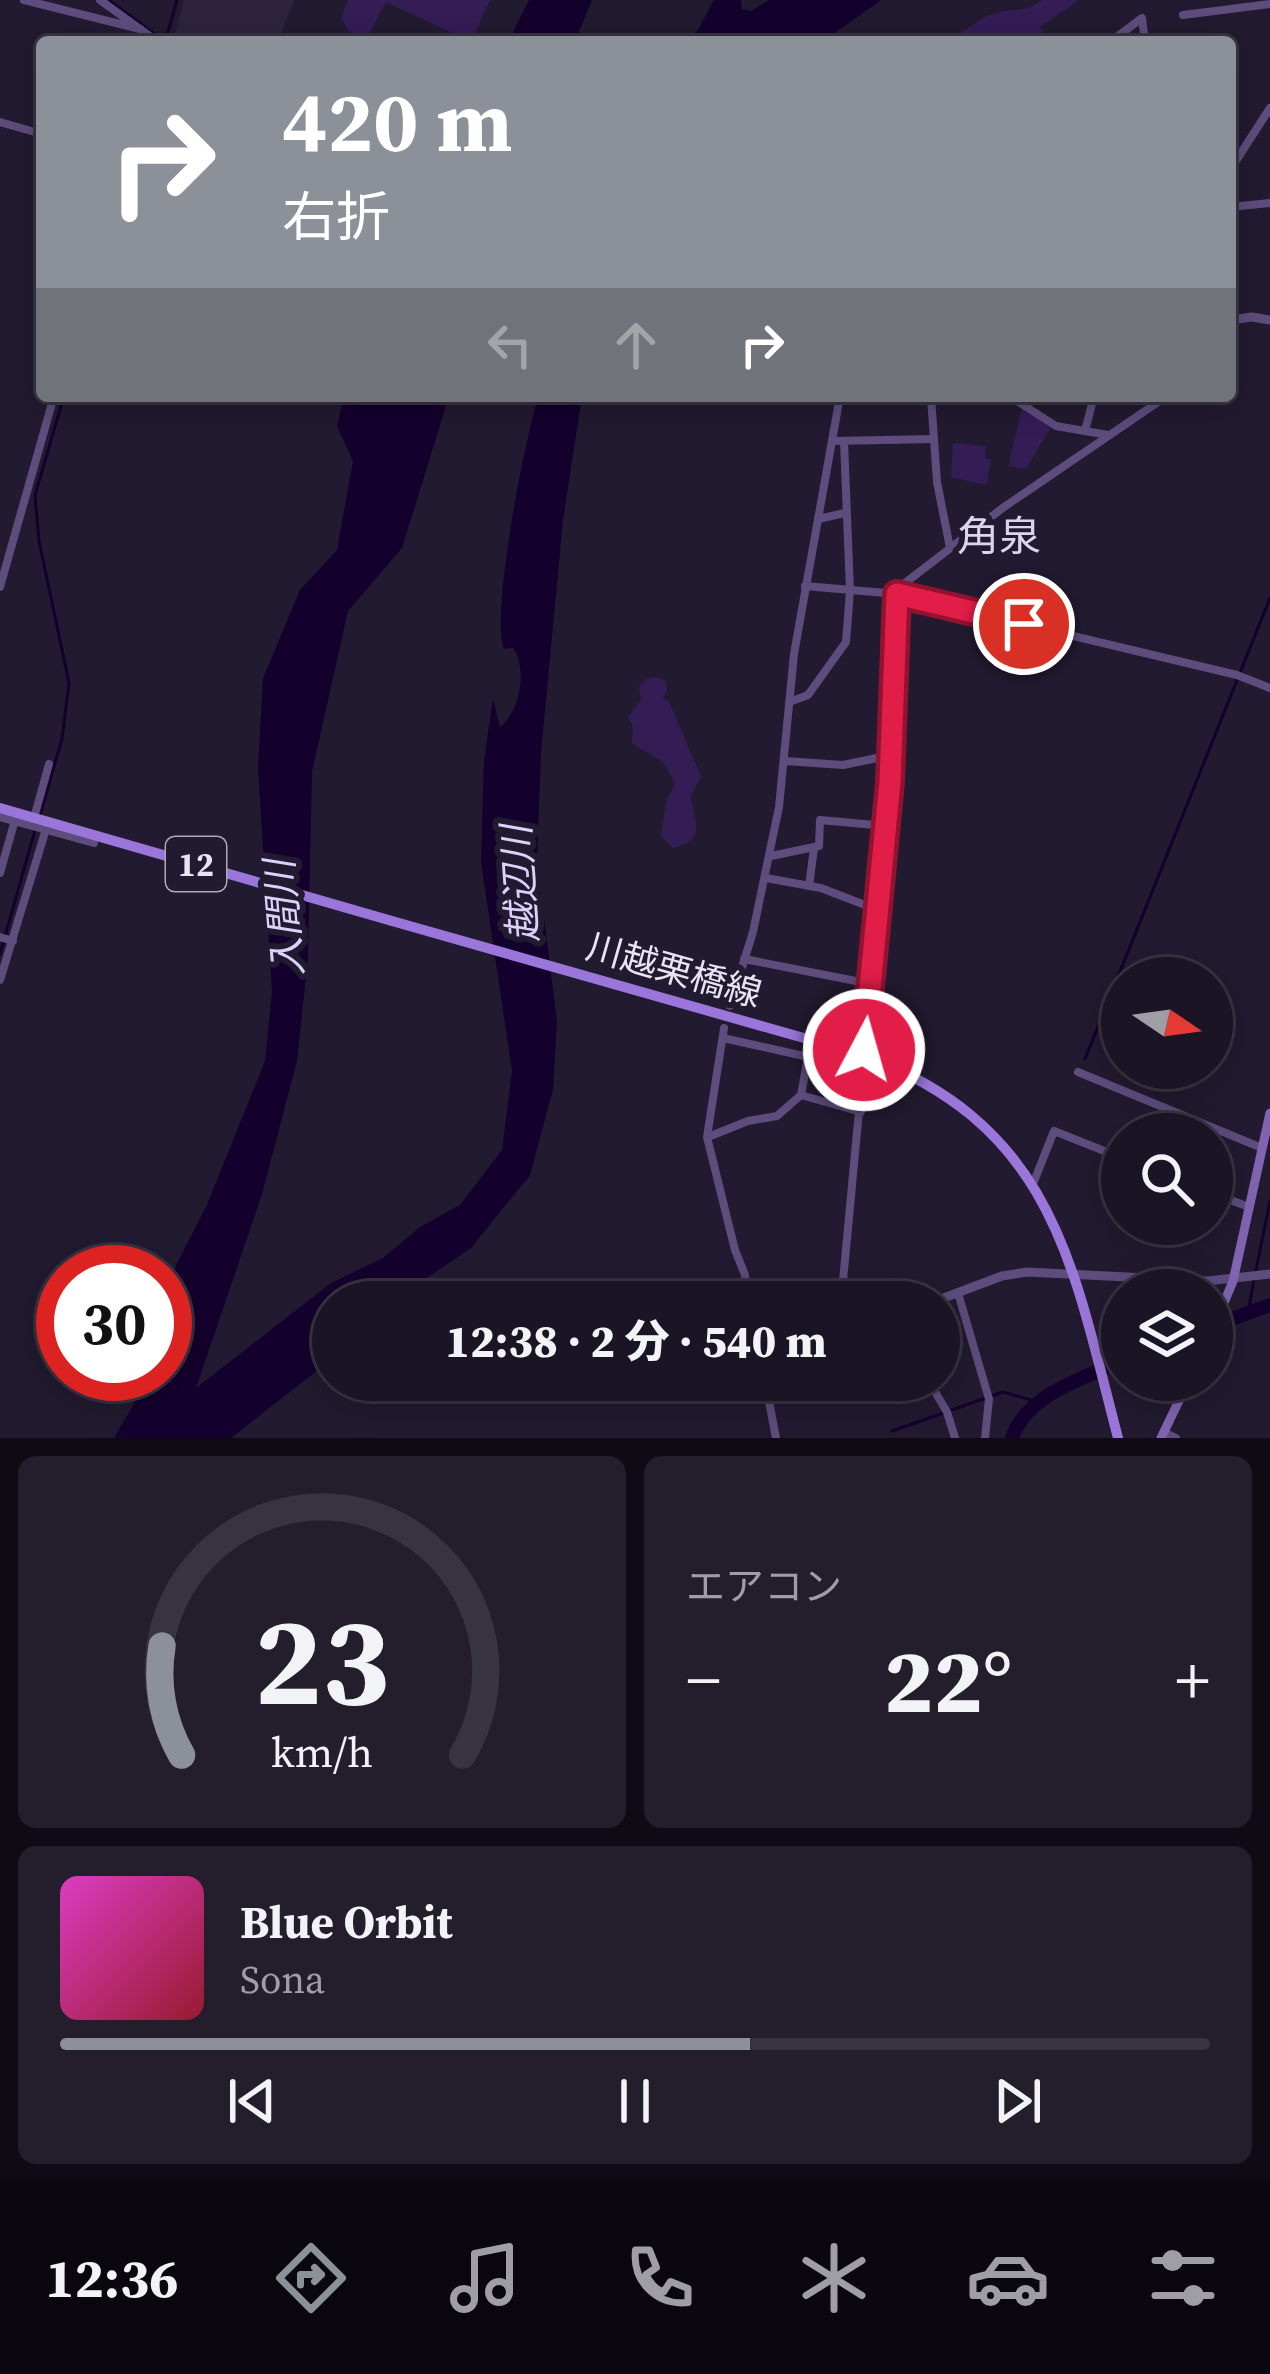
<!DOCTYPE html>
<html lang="ja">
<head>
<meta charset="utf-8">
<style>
	:root { --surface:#1a1424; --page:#231d2c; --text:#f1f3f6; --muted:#9f9ea6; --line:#383341; --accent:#8c9099 }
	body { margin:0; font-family:"Source Serif 4","Noto Sans JP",serif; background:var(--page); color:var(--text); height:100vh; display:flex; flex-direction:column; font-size:45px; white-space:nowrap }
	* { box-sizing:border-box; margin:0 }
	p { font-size:39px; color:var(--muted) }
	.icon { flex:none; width:66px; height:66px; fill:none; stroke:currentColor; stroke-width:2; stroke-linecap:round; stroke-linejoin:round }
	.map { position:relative; height:1438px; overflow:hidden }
	.sheet { display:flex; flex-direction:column; gap:18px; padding:18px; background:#0e0b14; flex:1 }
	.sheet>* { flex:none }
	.top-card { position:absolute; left:36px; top:36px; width:1200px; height:366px; border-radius:12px; box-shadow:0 6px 30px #0003,0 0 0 3px var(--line); background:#8c9099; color:#fff; overflow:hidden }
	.needle { width:78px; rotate:103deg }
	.fabs { position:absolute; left:1101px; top:957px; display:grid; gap:24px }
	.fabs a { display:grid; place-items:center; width:132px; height:132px; border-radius:50%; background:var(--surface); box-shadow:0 6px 30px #0003,0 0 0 3px var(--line); font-size:60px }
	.speed { position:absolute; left:36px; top:1245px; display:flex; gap:24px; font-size:60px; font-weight:700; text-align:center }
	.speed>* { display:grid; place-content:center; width:156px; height:156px; border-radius:50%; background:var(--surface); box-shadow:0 6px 30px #0003,0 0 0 3px var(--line); line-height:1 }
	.speed .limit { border:18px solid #d22; background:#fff; color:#111 }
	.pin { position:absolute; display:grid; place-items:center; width:102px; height:102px; color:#fff; margin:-51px; border:6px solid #fff; border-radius:50%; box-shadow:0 3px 12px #0007 }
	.me { position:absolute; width:132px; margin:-66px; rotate:6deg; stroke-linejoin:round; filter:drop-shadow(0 0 9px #0008) }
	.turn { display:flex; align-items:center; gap:42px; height:252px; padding:0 48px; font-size:54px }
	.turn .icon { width:156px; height:156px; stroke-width:2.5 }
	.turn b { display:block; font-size:84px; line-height:102px }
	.lanes { display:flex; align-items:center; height:114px; padding:0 48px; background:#0003; justify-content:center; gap:60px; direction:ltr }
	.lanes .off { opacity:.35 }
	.big { font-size:90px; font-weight:800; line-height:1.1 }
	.sheet .card { flex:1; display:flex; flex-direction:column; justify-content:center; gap:18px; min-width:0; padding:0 42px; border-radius:18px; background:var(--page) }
	.sheet .dial { align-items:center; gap:0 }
	.dial svg { height:312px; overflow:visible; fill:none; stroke:var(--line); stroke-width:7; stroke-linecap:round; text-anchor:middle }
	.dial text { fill:var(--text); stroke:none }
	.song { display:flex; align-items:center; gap:36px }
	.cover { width:144px; height:144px; border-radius:18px; background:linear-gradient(135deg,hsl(310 70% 55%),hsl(350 70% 35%)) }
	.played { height:12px; border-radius:6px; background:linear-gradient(90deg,var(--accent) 60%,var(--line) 60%) }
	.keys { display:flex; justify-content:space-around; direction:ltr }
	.heat { display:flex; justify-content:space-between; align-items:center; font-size:66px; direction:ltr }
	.sheet .tiles { flex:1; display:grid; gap:18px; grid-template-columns:1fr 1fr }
	.card:last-child { grid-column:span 2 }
	.trip { position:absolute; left:312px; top:1281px; width:648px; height:120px; border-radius:60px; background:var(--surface); box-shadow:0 6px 30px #0003,0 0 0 3px var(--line); font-weight:800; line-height:120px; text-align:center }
	.tab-bar { display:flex; height:192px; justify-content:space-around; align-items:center; background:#0a080e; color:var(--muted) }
	.tab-bar .icon { width:84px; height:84px }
	.tab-bar .selected { color:var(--accent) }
	.tab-bar b { font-size:54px; color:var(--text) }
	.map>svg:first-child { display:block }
</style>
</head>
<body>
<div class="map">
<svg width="1270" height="1438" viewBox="0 0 1270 1438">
	<rect width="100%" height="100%" fill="#221a30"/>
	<path fill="#2d233e" d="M184,0H294L278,42H173Z"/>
	<g fill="#341c55">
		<path d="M348,0H490L471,42L386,2L365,42H355L341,18Z"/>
		<path d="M1042,0H1079L1040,27L1047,39L1044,42H938C961,38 972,21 993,14C1012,7 1025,14 1042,0Z"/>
		<path d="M1022,409L1051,427L1026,469L1008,466Z"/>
		<path d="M953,443L986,446L985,458L991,460L986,485L951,477Z"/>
		<path d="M656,677L665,680L667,689L663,699L668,700L701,776L691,796C694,822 708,840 673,848L661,836L666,802L675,784C664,756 653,758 632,743L633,727L628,717L641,700L639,686L646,679Z"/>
	</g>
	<g fill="#14002d">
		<path d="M529,0H592L575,42H508Z"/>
		<path d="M714,0H741L742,9L751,11L769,0H881L822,42H685L698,30Z"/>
		<path d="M344,396H449L402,548L348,611L312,772L308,958L297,1061L262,1194L196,1388L331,1283L383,1258L420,1227L460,1205L502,1150L512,1071L481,862L484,760L493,699L500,727C520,711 528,670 513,648L504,649C490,616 525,436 539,396H582L563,520L541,753L537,861L557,1022L553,1090L530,1175L471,1248L422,1281L402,1302H333V1358L231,1438H114L135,1402L145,1374H165V1313L176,1265L207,1205L265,1061L272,991L258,768L263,678L300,590L337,550L353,461L337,426Z"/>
	</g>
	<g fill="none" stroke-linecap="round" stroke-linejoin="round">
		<g stroke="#14002d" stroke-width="3">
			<path d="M109,0L165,42"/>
			<path d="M166,39L177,0"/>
			<path d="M40,815L62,739L69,683L39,541L35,495L64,396"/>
			<path d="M0,954L35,830"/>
			<path d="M1085,1059L1270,598"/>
			<path d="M1256,1270L1270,1201"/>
			<path d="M1248,1313L1254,1279"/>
			<path d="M892,1431L1003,1392L1038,1402"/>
		</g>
		<g stroke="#14002d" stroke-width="14">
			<path d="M1212,1326L1270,1305"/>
			<path d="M1012,1438C1027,1394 1082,1379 1122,1361"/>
		</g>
		<g stroke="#5d4c7c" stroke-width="8">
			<path d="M24,0L140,29"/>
			<path d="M100,0L158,42"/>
			<path d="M1183,15L1270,4"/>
			<path d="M1110,42L1142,18L1145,42"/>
			<path d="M0,122L42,134"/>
			<path d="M1230,170L1270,108"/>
			<path d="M1230,207L1270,203"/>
			<path d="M931,397L937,482L950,548"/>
			<path d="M840,398L959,396L1017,401L1056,426L1108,435"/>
			<path d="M1085,431L1094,396"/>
			<path d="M832,441L934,439"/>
			<path d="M818,519L845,513"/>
			<path d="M805,586L897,594L1237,675L1270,688"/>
			<path d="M0,587L54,396"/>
			<path d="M792,701L808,695L846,642L850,591L844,441"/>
			<path d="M785,761L843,765L892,755"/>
			<path d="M0,817L94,843"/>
			<path d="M34,818L49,764"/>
			<path d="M771,856L819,846L820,820L886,826"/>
			<path d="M0,873L15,820"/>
			<path d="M766,878L821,888L878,910"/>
			<path d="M809,886L814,848"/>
			<path d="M0,937L13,941"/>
			<path d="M744,959L871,984"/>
			<path d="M0,980L46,829"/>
			<path d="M730,1006L753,932L779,807L794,654L840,396"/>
			<path d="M724,1028L707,1137L735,1250L745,1275L747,1302"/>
			<path d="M723,1038L862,1069"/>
			<path d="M1078,1072L1262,1148"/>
			<path d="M801,1095L808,1057"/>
			<path d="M708,1137L748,1121L777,1116L801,1095L861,1112"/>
			<path d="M1033,1184L1054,1131L1122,1158"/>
			<path d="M1212,1193L1249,1207"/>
			<path d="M958,1293L989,1399L985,1438"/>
			<path d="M841,1302L890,782L897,594L901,586L1004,507L1167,396"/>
			<path d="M765,1380L776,1438"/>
			<path d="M928,1380L947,1412L955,1438"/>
			<path d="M1164,1432L1176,1438"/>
		</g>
		<g stroke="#5d4c7c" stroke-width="9">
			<path d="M1230,320L1252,317L1270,320"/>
			<path d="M933,1302L1002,1276L1027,1272L1207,1281L1270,1274"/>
		</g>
		<g stroke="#8064b1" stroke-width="9">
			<path d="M1212,1332L1233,1281L1270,1113"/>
			<path d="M1161,1438L1189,1380"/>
		</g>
		<g stroke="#9b76da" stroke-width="10">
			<path d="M392,921L860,1054"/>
			<path d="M868,1057C1054,1128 1073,1266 1118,1438"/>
		</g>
		<g stroke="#9b76da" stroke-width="10">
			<path d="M0,808L392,921"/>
			<path d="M860,1054L868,1057"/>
		</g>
	</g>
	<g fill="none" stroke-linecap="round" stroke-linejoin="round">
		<defs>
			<path id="route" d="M864,1050L890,782L897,594L1024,624"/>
		</defs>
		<use href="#route" stroke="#92132f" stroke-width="30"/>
		<use href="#route" stroke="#e11d48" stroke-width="21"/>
	</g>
	<g text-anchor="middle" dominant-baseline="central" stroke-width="12" stroke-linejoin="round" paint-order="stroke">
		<rect fill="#221a30" stroke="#ada7b8" stroke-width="3" x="166" y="837" width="60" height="54" rx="9"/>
		<g font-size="33" font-weight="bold" fill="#e8e4f2">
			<text x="196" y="864">12</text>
		</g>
		<g font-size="36" fill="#e8e4f2" stroke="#221a30">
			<text transform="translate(674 970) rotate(16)">川越栗橋線</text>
		</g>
		<g font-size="39" font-style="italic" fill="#ddd0f9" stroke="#221a30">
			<text transform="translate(520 884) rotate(-94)">越辺川</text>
			<text transform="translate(284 918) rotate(-95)">入間川</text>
		</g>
		<g font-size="42" fill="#dcd3f0" stroke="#221a30">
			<text x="999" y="536">角泉</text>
		</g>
	</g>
</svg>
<div class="fabs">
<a><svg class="needle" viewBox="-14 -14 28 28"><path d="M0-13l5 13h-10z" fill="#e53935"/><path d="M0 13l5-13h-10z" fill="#9f9ea6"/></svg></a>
<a><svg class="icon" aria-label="search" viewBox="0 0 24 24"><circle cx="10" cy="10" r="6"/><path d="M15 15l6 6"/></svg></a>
<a><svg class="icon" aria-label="layers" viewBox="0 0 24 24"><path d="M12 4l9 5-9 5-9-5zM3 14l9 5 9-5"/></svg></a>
</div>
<div class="speed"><div class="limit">30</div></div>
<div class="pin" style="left:1024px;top:624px;background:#d93025"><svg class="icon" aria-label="arrive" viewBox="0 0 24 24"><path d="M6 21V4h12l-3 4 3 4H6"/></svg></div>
<svg class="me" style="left:864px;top:1050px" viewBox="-20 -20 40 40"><circle r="17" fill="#e11d48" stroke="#fff" stroke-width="3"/><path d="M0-11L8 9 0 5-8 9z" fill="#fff"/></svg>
<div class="trip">12:38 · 2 分 · 540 m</div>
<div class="top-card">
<div class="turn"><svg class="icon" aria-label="right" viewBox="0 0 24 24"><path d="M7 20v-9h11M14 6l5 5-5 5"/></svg><div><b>420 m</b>右折</div></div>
<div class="lanes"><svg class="icon off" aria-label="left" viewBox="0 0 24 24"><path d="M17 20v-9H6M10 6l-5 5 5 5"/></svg><svg class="icon off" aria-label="ahead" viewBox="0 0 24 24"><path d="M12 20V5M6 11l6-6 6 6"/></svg><svg class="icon" aria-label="right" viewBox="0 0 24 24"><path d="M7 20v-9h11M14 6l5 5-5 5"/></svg></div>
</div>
</div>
<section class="sheet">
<div class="tiles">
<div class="card dial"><svg viewBox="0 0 100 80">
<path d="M14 69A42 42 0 1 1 86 69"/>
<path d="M14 69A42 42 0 0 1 9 41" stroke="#8c9099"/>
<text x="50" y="56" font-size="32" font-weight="700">23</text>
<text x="50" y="72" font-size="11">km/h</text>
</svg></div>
<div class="card"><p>エアコン</p>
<div class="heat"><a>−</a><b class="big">22°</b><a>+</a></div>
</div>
<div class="card">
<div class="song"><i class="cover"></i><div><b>Blue Orbit</b><p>Sona</p></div></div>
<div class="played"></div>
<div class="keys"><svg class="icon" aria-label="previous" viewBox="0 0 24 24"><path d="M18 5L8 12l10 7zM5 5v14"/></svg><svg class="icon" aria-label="pause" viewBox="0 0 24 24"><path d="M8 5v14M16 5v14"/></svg><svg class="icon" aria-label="next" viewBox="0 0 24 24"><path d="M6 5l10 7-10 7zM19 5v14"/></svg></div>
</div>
</div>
</section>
<nav class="tab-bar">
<b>12:36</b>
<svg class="icon selected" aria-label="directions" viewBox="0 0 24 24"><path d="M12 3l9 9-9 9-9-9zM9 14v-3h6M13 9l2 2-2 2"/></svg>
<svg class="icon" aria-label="music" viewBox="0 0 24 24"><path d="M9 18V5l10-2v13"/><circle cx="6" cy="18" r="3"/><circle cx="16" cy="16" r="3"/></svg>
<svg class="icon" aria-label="phone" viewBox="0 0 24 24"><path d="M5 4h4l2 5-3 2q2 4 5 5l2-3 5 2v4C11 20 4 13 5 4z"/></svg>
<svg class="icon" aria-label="climate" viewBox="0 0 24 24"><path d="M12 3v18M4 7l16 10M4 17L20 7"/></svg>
<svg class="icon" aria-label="car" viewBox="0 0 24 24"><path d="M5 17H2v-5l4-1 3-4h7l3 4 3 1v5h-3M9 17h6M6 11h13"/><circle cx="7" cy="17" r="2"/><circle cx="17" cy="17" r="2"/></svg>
<svg class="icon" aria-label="filters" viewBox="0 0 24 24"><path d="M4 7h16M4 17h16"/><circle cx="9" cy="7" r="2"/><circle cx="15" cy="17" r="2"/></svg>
</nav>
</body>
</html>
